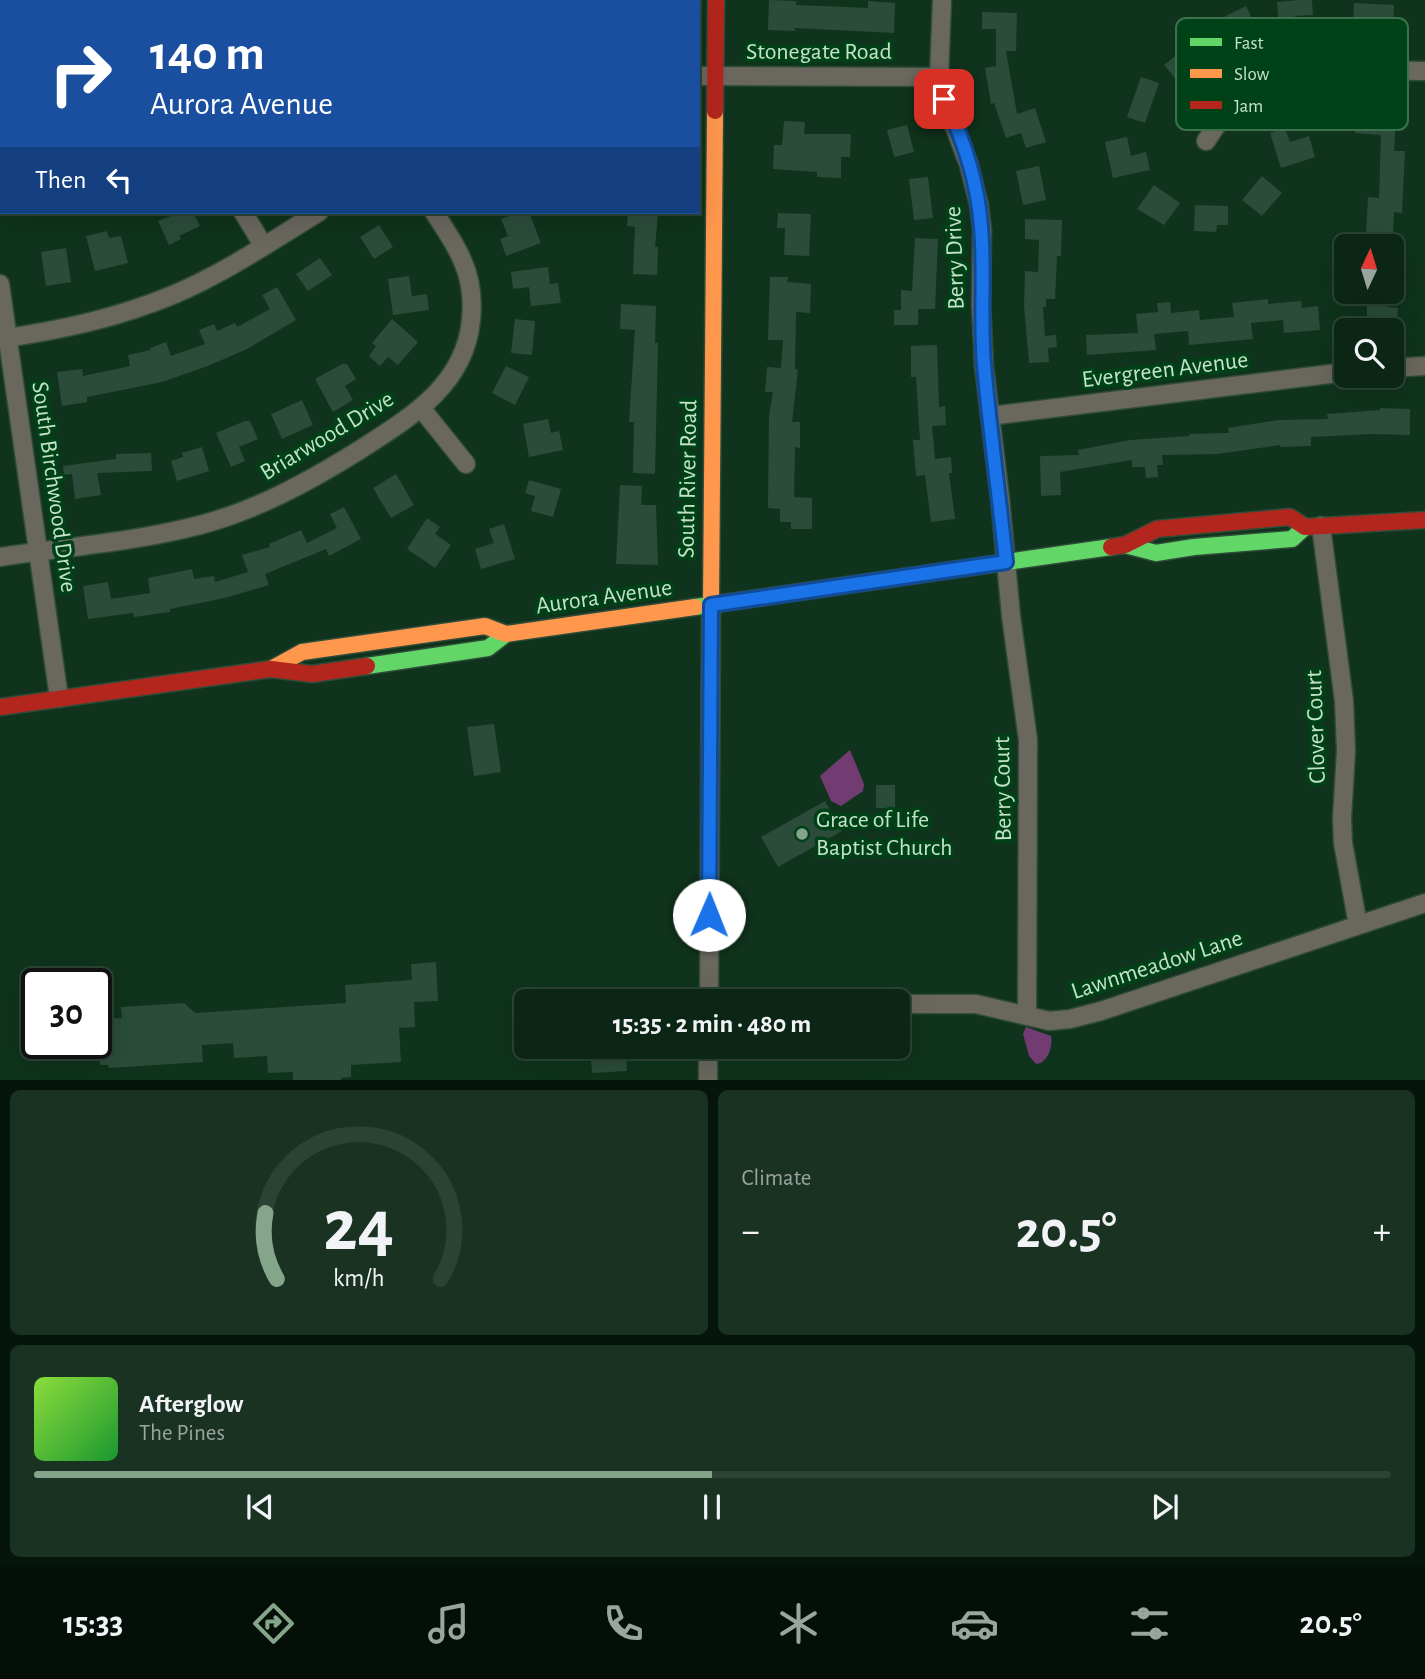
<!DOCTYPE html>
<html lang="en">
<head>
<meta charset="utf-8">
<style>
	:root { --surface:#0b2615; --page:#193222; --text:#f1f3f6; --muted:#9aa5a0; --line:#2b4334; --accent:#85a58b }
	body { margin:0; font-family:"Alegreya Sans",sans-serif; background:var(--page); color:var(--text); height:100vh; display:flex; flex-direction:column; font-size:26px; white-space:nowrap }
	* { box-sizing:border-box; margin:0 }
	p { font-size:23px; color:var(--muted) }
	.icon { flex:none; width:38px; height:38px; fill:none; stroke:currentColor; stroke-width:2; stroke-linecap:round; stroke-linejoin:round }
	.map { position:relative; height:1080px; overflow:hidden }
	.side { display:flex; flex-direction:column; gap:10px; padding:10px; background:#06150c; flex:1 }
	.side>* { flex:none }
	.banner { position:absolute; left:0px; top:0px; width:700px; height:214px; box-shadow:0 7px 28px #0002,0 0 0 2px var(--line); background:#1a4fa0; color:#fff; overflow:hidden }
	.needle { width:46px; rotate:4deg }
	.buttons { position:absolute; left:1334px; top:234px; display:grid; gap:14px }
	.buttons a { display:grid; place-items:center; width:70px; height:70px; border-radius:10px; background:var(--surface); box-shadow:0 7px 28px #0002,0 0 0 2px var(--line); font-size:35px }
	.speed { position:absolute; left:21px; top:968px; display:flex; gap:14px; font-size:35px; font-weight:700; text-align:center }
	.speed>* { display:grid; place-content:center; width:91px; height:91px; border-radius:50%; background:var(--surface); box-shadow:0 7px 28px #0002,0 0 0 2px var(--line); line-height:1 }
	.speed .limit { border:4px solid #111; border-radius:10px; background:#fff; color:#111 }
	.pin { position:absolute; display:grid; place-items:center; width:60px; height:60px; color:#fff; margin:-30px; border-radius:14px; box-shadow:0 4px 10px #0006 }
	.me { position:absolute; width:77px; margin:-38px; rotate:1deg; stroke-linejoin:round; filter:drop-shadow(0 0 5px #0008) }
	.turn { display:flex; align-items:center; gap:24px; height:147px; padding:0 35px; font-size:32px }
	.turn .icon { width:91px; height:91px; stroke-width:2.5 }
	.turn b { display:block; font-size:49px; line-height:60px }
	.then { display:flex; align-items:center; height:66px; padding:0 35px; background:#0003; gap:14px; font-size:26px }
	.big { font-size:52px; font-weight:700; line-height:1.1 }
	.side .tile { flex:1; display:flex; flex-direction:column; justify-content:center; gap:10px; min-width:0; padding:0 24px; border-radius:10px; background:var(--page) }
	.side .dial { align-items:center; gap:0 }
	.dial svg { height:182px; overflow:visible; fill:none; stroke:var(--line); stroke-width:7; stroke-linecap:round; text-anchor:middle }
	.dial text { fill:var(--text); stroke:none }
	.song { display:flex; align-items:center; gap:21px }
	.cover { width:84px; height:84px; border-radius:10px; background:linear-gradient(135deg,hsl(90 70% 55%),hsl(130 70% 35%)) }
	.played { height:7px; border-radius:4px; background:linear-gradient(90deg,var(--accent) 50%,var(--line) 50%) }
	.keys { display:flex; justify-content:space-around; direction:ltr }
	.heat { display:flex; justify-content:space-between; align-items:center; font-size:38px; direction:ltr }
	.side .tiles { flex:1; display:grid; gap:10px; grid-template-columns:1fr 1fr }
	.tile:last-child { grid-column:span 2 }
	.trip { position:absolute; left:514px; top:989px; width:396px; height:70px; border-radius:10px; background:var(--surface); box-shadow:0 7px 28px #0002,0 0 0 2px var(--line); font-weight:700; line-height:70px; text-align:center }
	.tabs { display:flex; height:112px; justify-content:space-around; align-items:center; background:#040f08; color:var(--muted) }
	.tabs .icon { width:49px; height:49px }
	.tabs .on { color:var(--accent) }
	.tabs b { font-size:32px; color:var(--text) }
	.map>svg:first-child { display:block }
</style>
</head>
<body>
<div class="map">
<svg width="1425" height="1081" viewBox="0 0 1425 1081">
	<rect width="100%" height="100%" fill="#0f331c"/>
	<g fill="#723c72">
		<path d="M850,750L864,784L863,791L841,806L831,801L820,776Z"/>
		<path d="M1026,1027L1051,1036C1053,1046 1048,1063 1036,1064L1029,1056L1023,1034Z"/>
	</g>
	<g fill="#2b4c3b">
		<path d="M769,0L796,1V5L868,8V1L895,3L894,33L795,28V31L768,30Z"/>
		<path d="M1298,0H1312L1313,15L1295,16L1297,35L1280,36L1277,2Z"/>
		<path d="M1354,3L1394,5L1393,27L1353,25Z"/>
		<path d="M1246,6L1255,25L1239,33L1246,47L1230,54L1214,22Z"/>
		<path d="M982,12L1017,13L1016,51H1006L1017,114L1035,108L1046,142L1026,148L1021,133L1006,138L994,103L991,104L985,68L996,66V29H982Z"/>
		<path d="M1192,43L1206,61L1179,83L1164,65Z"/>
		<path d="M1141,77L1159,83L1145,123L1127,117Z"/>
		<path d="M1369,113L1396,114L1394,151H1405L1402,213L1394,212L1393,236L1366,234L1368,197L1379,198L1381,135L1355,133L1356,116H1368Z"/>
		<path d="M784,121L805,122L804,134H851L850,157H841V178L817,177V172L773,169L774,145H782Z"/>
		<path d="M907,125L914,152L894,157L887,130Z"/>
		<path d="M1285,128L1290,142L1309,136L1315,157L1281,168L1270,133Z"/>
		<path d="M1127,137L1131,156L1146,152L1150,170L1113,178L1105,142Z"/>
		<path d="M1039,166L1046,200L1023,205L1016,171Z"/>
		<path d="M1262,176L1282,193L1262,216L1242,200Z"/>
		<path d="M928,177L933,218L914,220L909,179Z"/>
		<path d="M1154,185L1180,203L1164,225L1137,209Z"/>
		<path d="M1195,205L1228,206V225H1217L1216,232L1194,231Z"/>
		<path d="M181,212H193L200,226L179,236L181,239L169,245L158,221Z"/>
		<path d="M520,212H529L541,243L506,256L500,239L508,236L501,219Z"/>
		<path d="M628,212L658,214L655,247H658L657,275L633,274L635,227L627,226Z"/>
		<path d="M778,213L811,214L809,256L784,255L785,228H777Z"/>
		<path d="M1025,219L1062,220L1061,256H1057L1055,299H1046V307H1043L1045,336L1056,335L1057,347L1048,348L1049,362L1029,363L1024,306L1025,271L1038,272L1039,240L1025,239Z"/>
		<path d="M379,225L393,247L374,259L360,237Z"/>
		<path d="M107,231L109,238L121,236L128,263L95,271L86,236Z"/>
		<path d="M915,238L938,239L935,309H918V325H894V310H901V290L912,291Z"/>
		<path d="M1391,246L1404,247L1403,272H1391Z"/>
		<path d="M66,248L71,282L46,286L41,252Z"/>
		<path d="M320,258L332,275L308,291L296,274Z"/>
		<path d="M548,267L550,284L558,283L561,303L531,306L529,287L513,289L511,272Z"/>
		<path d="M409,276L412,296L427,294L429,310L393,315L388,279Z"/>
		<path d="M770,277H788L787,282L811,284L810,313L796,312L795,369L798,370L792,422H800V448L795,447L794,497L812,498V529H791V522H780V509L768,508L769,416L773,392H765L767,367L781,368L783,340H768Z"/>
		<path d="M277,287L296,320L247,349L208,366L162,382L87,397V402L62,406L57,372L82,369L83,376L130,366L128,355L151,350L150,348L166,342L171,356L205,344L199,330L214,324L217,331L235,323L237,327L270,309L262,295Z"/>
		<path d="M1268,299V304L1301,301L1302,308L1318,306L1320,330L1284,333L1283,320L1251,323L1253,339L1189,345L1188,331L1154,334L1156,350L1087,355L1086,335L1138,333L1136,314L1158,312L1157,303L1170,302L1171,313L1199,310L1200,320L1234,317L1232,303Z"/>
		<path d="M1367,301L1387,302V307L1398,308L1397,323L1367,322Z"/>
		<path d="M621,304L656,306L655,343H658L655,474L633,473L634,422H629L635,330L620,329Z"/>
		<path d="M392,319L418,342L398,365L388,357L380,366L369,356L376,346L372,343Z"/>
		<path d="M515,319L535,321L532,355L511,353Z"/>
		<path d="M937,345L939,407L945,406L946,425L932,426L935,459L951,457L952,473H949L955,519L931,522L925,475L916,476L913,440H920L916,377H911V346Z"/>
		<path d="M342,364H347L356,379L345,386L353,400L333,412L315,379Z"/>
		<path d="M506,366L529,377L515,405L492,393Z"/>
		<path d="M302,400L313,425L282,439L271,414Z"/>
		<path d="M1380,408L1410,409V435L1372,434L1311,437V446L1280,447V445L1217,454L1162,455L1163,465H1157L1158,477L1146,478L1145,467H1132V460L1060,472L1061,495L1041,496L1040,456L1079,455L1078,450L1130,440L1190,436L1189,434L1229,433L1228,428L1279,420L1328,419L1327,414L1380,410Z"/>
		<path d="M548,419L551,433L559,431L563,450L529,457L523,424Z"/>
		<path d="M245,421H250L258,439L239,447L245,461L231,467L216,433Z"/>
		<path d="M202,447L209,471L177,481L171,461L183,457L182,453Z"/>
		<path d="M151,453L152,471L97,473L101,495L75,499L72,474L64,475L63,466L116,459V454Z"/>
		<path d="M396,474L414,505L391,518L373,488Z"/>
		<path d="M529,480L561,489L553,517L531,511L535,496L525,493Z"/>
		<path d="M620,485L642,486L641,505H656L658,565L616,564Z"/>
		<path d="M344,507L361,539L329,556L326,549L265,574L269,585L225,598L170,609V612L134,617L133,613L88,619L83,586L108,582L111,599L150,593L148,578L192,569L194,579L214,576L215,582L248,572L242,555L270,547L269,544L301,530L307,543L337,528L330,514Z"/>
		<path d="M427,518L440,527L435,534L451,545L435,568L407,549Z"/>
		<path d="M504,524L515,559L481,569L475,549L494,543L489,529Z"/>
		<path d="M494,724L501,772L474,776L467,727Z"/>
		<rect x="876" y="785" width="19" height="23"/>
		<path d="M825,801L842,831L778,867L761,837Z"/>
		<path d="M436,962L438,1001L414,1002L415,1027L399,1028L401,1062L351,1065V1077L341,1078V1081H293V1072L268,1073L267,1056L234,1058L233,1043L202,1045L203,1062L109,1068L108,1065H100L99,1052H96V1036L106,1035L105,1019L122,1018L121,1007L184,1003L195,1013L346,1003L345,985L412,980L411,964Z"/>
		<path d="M590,1046H626L627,1071L592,1073Z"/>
	</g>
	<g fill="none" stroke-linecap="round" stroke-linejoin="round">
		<defs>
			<g id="street">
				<path d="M942,0L939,77L944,99L969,165L979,205L982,230L981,305L984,366L1000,498L1011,616L1028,740L1027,1016"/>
				<path d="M252,2L254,0"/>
				<path d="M698,76L939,77"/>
				<path d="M1206,141C1213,131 1219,120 1228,111C1277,67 1364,70 1425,71"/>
				<path d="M243,212L263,245"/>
				<path d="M0,284L59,698"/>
				<path d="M0,339C61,330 118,318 175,294C225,273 273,240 319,212"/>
				<path d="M1391,368L1425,366"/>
				<path d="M421,408L466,464"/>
				<path d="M990,416L1346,372"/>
				<path d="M1321,526L1344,701L1346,751L1342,818L1343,843L1358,925"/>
				<path d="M0,557C66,547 135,542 200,525C257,510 308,482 358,451C409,418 465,386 471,320C473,300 471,280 463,262C456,244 444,228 434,212"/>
				<path d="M709,1001L711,605"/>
				<path d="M898,1004H976L1049,1021L1070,1019L1101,1011L1425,903"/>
				<path d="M708,1081V1046"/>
			</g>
			<g id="fast">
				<path d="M1125,545L1156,553L1194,547L1292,539L1305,527"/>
				<path d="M695,607L1111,547"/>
				<path d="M367,666L488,648L506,634"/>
			</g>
			<g id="slow">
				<path d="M711,605L715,111"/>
				<path d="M271,669L302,652L485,626L506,634L695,607"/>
			</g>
			<g id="jam">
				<path d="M715,111L716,0"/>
				<path d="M1111,547L1125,545L1157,529L1290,517L1305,527L1425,520"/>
				<path d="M0,707L271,669L312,674L367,666"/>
			</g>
		</defs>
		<use href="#street" stroke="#2e4c38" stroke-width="21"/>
		<use href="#fast" stroke="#2e4c38" stroke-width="19"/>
		<use href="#slow" stroke="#2e4c38" stroke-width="19"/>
		<use href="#jam" stroke="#2e4c38" stroke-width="19"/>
		<use href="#street" stroke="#69675e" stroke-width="18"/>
		<use href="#fast" stroke="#63d668" stroke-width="16"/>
		<use href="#slow" stroke="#ff974d" stroke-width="16"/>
		<use href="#jam" stroke="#b3261e" stroke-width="16"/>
	</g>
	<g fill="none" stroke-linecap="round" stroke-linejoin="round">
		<defs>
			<path id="route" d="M709,915L711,605L1006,562C999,496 990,431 984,365C980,319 985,273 981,227C978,184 963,138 944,99"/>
		</defs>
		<use href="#route" stroke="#114b97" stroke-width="18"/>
		<use href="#route" stroke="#1a73e8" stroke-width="12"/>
	</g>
	<circle fill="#85a58b" stroke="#004217" stroke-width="2.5" cx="802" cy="834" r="7"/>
	<g text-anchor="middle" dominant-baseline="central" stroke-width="7" stroke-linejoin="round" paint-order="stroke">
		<g font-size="24" fill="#c4e2c7" stroke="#004217">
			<text x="819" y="52">Stonegate Road</text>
			<text transform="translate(955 258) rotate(-92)">Berry Drive</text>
			<text transform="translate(1165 370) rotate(-7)">Evergreen Avenue</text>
			<text transform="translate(327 436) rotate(-31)">Briarwood Drive</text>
			<text transform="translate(688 479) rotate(-89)">South River Road</text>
			<text transform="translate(54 487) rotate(82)">South Birchwood Drive</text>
			<text transform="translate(604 597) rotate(-8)">Aurora Avenue</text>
			<text transform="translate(1316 727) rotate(-92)">Clover Court</text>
			<text transform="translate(1003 789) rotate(-91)">Berry Court</text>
			<text transform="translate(1157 965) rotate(-18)">Lawnmeadow Lane</text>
		</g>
		<g font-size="24" fill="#c4e2c7" stroke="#004217" text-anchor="start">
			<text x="816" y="820">Grace of Life<tspan x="816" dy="28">Baptist Church</tspan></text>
		</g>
	</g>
	<rect x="1176" y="18" width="232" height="112" rx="10" fill="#004217" stroke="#3b724c" stroke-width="2"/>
	<rect x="1190" y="38" width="32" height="8" fill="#63d668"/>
	<rect x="1190" y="69" width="32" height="9" fill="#ff974d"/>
	<rect x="1190" y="101" width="32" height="8" fill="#b3261e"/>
	<g font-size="19" fill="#c4e2c7">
		<text x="1234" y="49">Fast</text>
		<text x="1234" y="80">Slow</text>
		<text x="1234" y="112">Jam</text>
	</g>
</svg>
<div class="buttons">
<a><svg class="needle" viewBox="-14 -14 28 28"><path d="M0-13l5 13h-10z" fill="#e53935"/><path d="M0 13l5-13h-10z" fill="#9aa5a0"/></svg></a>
<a><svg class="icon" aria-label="search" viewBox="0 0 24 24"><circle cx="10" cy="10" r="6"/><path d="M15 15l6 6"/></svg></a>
</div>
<div class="speed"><div class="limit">30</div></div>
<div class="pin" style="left:944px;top:99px;background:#d93025"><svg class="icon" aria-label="arrive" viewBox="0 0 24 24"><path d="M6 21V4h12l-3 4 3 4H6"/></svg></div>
<svg class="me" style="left:709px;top:915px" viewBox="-20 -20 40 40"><circle r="19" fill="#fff"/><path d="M0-13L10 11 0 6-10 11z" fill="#1a73e8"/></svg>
<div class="trip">15:35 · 2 min · 480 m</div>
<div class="banner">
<div class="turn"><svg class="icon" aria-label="right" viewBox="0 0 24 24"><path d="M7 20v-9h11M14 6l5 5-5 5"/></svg><div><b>140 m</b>Aurora Avenue</div></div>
<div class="then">Then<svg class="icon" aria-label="left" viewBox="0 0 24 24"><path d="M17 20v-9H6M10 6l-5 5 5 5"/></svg></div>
</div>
</div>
<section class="side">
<div class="tiles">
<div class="tile dial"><svg viewBox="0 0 100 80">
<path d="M14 69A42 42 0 1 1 86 69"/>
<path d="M14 69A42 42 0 0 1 9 40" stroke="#85a58b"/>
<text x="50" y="56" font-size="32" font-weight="700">24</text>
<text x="50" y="72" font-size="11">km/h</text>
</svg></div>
<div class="tile"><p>Climate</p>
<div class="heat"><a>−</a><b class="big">20.5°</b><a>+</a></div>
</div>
<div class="tile">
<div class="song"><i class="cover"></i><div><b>Afterglow</b><p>The Pines</p></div></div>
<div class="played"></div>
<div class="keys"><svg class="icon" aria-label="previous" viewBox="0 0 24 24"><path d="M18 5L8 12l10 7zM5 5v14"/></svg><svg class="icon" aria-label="pause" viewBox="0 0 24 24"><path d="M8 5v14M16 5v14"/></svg><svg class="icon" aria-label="next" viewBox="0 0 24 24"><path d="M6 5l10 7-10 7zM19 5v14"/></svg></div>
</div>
</div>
</section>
<nav class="tabs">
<b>15:33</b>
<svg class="icon on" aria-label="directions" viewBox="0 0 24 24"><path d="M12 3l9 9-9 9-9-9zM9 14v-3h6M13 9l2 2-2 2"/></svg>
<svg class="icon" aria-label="music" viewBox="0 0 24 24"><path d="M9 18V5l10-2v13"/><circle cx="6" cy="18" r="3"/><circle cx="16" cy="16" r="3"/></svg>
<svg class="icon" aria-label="phone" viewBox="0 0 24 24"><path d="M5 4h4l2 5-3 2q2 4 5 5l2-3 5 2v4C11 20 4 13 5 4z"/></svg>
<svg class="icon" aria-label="climate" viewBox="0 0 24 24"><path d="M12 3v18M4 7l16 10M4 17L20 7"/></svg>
<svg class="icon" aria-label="car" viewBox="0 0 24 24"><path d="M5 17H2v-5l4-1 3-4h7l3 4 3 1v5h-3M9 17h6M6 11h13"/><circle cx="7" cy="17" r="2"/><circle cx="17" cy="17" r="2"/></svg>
<svg class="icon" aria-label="filters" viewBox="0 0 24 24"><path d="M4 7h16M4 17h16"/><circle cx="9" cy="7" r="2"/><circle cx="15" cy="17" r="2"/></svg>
<b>20.5°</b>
</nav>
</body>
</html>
